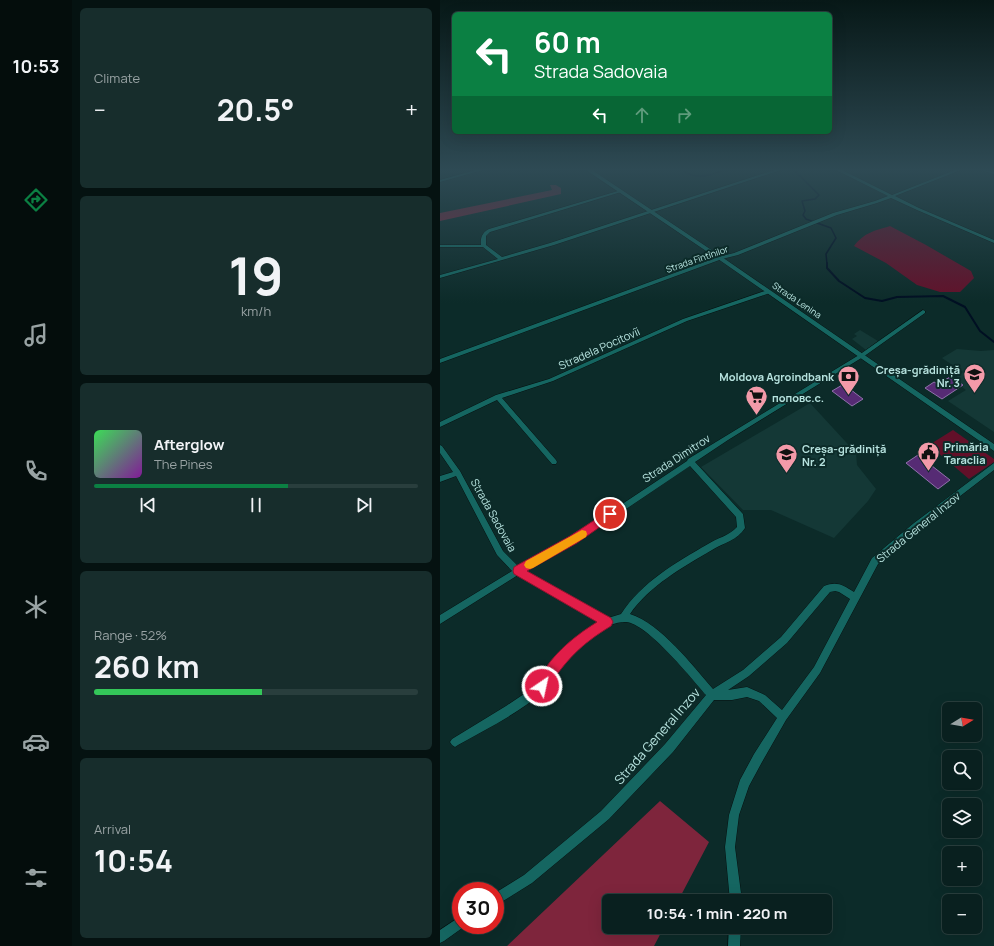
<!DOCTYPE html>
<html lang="en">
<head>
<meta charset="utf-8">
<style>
	:root { --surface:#09201f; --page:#172d2c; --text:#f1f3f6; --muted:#99a3a4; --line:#293e3d; --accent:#0b8043 }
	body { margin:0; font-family:Manrope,sans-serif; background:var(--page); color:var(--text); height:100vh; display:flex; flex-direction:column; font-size:15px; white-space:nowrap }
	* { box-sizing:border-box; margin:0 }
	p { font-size:13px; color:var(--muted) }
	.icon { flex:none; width:22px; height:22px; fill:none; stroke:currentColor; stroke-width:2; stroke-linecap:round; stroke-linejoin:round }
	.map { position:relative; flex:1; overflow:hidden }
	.side { display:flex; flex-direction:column; gap:8px; padding:8px; background:#051211; width:368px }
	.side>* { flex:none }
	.top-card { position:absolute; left:12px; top:12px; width:380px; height:122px; border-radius:6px; box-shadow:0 4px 16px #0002,0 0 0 1px var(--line); background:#0b8043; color:#fff; overflow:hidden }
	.needle { width:26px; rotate:79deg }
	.fabs { position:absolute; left:502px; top:702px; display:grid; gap:8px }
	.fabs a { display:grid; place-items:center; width:40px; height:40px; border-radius:6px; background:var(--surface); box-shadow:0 4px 16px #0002,0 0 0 1px var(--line); font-size:20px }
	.speed { position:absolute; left:12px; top:882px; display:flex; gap:8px; font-size:20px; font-weight:700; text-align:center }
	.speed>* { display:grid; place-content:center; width:52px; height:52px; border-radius:50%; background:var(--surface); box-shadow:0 4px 16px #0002,0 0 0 1px var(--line); line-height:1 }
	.speed .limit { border:6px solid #d22; background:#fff; color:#111 }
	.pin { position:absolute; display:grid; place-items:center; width:34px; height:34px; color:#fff; margin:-17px; border:2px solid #fff; border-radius:50%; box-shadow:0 1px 4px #0007 }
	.me { position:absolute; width:44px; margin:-22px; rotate:34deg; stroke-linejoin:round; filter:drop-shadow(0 0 3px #0008) }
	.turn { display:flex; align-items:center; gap:14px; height:84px; padding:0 16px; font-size:18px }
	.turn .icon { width:52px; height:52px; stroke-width:2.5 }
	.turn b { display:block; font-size:28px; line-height:34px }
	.lanes { display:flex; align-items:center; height:38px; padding:0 16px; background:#0003; justify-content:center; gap:20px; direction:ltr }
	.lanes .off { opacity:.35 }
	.big { font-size:30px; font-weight:700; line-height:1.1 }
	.side .card { flex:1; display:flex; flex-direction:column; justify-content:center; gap:6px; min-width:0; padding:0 14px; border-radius:6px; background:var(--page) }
	.side .dial { align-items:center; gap:0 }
	.dial b { font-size:52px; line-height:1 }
	.song { display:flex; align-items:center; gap:12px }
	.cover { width:48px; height:48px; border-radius:6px; background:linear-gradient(135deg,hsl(130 70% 55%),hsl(290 70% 35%)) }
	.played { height:4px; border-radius:2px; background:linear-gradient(90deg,var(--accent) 60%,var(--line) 60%) }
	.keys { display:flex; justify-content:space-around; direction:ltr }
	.heat { display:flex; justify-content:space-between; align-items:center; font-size:22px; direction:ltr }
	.charge { height:6px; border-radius:3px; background:linear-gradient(90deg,#34c759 52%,var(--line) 0) }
	.trip { position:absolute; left:162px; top:894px; width:230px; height:40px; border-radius:6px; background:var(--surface); box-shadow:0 4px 16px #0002,0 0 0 1px var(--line); font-weight:700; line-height:40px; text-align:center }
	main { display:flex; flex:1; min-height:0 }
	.tabs { display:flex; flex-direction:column; width:72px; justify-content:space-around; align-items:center; background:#040d0c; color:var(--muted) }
	.tabs .icon { width:28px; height:28px }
	.tabs .active { color:var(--accent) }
	.tabs b { font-size:18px; color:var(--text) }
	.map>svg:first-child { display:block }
</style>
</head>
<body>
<main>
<nav class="tabs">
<b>10:53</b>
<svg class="icon active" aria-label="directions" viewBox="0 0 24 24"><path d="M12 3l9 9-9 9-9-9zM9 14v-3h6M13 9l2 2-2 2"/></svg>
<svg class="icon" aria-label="music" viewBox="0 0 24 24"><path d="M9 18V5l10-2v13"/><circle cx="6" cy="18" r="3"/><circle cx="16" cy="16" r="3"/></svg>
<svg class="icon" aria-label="phone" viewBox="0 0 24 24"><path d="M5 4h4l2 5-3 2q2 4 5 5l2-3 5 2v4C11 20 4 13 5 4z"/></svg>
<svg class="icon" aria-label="climate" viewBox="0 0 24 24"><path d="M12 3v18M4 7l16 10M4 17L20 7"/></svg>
<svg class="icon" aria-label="car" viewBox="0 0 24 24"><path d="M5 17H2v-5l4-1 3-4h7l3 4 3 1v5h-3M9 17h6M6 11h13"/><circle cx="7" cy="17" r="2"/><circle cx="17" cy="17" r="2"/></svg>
<svg class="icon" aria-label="filters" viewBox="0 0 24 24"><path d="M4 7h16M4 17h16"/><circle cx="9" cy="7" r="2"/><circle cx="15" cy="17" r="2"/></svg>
</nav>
<section class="side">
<div class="card"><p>Climate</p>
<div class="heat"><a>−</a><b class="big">20.5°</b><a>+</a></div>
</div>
<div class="card dial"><b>19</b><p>km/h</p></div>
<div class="card">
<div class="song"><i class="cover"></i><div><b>Afterglow</b><p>The Pines</p></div></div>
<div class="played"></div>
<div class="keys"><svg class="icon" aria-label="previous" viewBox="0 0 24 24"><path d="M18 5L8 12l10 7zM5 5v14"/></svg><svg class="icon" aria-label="pause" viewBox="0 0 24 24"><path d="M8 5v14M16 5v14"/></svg><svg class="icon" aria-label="next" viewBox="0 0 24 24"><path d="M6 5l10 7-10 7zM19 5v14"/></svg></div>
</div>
<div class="card"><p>Range · 52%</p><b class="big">260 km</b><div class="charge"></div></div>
<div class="card"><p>Arrival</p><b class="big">10:54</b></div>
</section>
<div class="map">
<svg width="554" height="946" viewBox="0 0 554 946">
	<rect width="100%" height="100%" fill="#0c2b29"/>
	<g fill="#143836">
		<path d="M420,330L438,341L426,350L412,339L417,336L414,334Z"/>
		<path d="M517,349L541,351L554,350V432L508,401L526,390L522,387L524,385L514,379L523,372L502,358Z"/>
		<path d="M370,403L416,453L417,465L436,489L428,501L394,538L331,510H303L261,467Z"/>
	</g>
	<g fill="#621029">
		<path d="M450,226L486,245L531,271L534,278L520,292H500L477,285L446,263L414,246C425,232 434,231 450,226Z"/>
		<path d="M513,430L554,459V462L529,479L489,445Z"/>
	</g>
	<g fill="#7e253c">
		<path d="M110,185H116L121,188V194L0,221V213L112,190Z"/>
		<path d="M220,801L269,842L238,901H169V927H224L214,946H67Z"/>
	</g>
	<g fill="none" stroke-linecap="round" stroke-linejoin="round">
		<g stroke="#000f22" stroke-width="1.5">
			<path d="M242,170C254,180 270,176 284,170"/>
			<path d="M354,170L379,195L375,199L362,201L365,211L363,215L366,219L391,228L396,238L386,254L387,264"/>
		</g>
		<path stroke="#000f22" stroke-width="2" d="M387,263V268L399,281L425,298L442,301L457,297L503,296L525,307L540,331L554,342"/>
	</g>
	<g fill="#562b74" stroke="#9071ab">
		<path d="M510,377L523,385L502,399L485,388L494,382L498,384Z"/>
		<path d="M404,384L415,393L423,399L412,406L392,391Z"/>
		<path d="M478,455L510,480L498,489L466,463Z"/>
	</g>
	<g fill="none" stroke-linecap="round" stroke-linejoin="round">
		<defs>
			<g id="minor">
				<path d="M36,170H43L0,182V180Z"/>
				<path d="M334,170H341L114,245L0,278V275L58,259L43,247H0V245H41C40,237 43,232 49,229L178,191L181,192L50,232L46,236V245L62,257L110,243Z"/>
				<path d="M396,170H402L452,195L515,170H521L455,196L479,208L554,240V243L477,210L451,198L437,203L397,215L298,255L282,259L0,363V359L278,257L294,253L393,213L435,201L448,196Z"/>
				<path d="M543,170L554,172V174L544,171Z"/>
				<path d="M328,290L331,292L330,293L247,321L113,381L62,398L116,460L117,462L116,464H112L57,400L0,427V422L56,395L109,379L243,319Z"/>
				<path d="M483,310L485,311V313L423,357L288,440L255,462L303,514L305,528C298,540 283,543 272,550C243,567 209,586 190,614C221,624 252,665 273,689L303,670L341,637L384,586C397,581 403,585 414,592L432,558L474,523L554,463V470L480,527L438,564L380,673L346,720L322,762L309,786L299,815L295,847L302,901H290L285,847L289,815L300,780L314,754L337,718L319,701L307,697L292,700H274L233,752L169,819L92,883L55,906V893L84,875L161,811L225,744L266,695C252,679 207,623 186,622C168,621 144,640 132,652C121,663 115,678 105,689C81,713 47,728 18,745L15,747L12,745L10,742L12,739L66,706L87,692L99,681L115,659L125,647L137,636L159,622L78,575L0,624V615L72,571L57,555L16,476L0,482V476L13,472L0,453V445L2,446L20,471L63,551L79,567L131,538L247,461L248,459L419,355ZM250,466L296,517L297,527C289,536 277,538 268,544C235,563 202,582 181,614L168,618L85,571L137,542ZM395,591L399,592L410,599L374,667L342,710L325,695L307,687L288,690L309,676L347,643L390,592Z"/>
				<path d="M21,916V925H26L25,926L4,941L0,943V930Z"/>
				<path d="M289,927H301L300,946H288Z"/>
			</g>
			<path id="tertiary" d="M146,170H152L282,257L554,444V451L278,259Z"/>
		</defs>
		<use href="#minor" stroke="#051110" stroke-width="1"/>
		<use href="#tertiary" stroke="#051110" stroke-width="1"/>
		<use href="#minor" fill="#156661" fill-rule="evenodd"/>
		<use href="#tertiary" fill="#156661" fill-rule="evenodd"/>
	</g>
	<linearGradient id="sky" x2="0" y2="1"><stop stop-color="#071817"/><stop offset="0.56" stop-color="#2e4a54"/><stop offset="1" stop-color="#2e4a54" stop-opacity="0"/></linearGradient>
	<rect width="554" height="303" fill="url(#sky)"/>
	<path fill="#e11d48" stroke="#92132f" d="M170,510L174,512L175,514L174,517L137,543L87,571L171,618L173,622L171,626C140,645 127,659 106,690L102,692L97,690L96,686C107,658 133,637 157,622L74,574L73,571L74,567L130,536Z"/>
	<path fill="#f59e0b" d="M142,530L146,531L147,534L146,537L93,568L90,569L86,568L84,565L86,561Z"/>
	<defs>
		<symbol id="school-pin" viewBox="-11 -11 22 30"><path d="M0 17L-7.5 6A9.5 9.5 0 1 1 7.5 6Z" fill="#f39aa9" stroke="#0c2b29"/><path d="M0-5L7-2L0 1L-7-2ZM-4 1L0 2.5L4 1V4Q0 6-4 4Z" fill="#111"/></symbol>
		<symbol id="bank-pin" viewBox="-11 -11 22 30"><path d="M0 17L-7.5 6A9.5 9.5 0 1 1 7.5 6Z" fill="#f39aa9" stroke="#0c2b29"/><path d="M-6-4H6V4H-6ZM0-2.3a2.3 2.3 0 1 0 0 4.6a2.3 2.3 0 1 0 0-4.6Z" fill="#111"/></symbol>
		<symbol id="supermarket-pin" viewBox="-11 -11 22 30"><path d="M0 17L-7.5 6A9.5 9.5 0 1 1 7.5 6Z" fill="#f39aa9" stroke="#0c2b29"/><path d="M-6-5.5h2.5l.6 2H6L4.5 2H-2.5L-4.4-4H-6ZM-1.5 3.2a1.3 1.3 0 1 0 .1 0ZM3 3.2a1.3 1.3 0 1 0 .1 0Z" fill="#111"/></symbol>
		<symbol id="civic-pin" viewBox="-11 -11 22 30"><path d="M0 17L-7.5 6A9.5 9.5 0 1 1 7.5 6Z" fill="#f39aa9" stroke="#0c2b29"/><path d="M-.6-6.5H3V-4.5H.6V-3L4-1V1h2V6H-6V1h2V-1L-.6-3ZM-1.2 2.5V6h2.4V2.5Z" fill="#111"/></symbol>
	</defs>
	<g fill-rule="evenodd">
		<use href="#school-pin" x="522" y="362" width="25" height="34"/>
		<use href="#bank-pin" x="396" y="364" width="25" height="34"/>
		<use href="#supermarket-pin" x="304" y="384" width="25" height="34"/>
		<use href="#civic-pin" x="476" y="440" width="25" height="34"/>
		<use href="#school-pin" x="334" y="442" width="25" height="34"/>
	</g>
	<g text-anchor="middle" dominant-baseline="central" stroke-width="4" stroke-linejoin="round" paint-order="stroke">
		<g font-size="9" fill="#b7e3df" stroke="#0c2b29">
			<text transform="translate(257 259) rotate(-19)">Strada Fîntînilor</text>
			<text transform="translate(357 300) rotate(34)">Strada Lenina</text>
		</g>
		<g font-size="11" fill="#b7e3df" stroke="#0c2b29">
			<text transform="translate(159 348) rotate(-24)">Stradela Pocitovîi</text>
			<text transform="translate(236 458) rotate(-33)">Strada Dimitrov</text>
			<text transform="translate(54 515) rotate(61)">Strada Sadovaia</text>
			<text transform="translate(478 527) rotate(-39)">Strada General Inzov</text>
		</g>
		<g font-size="11" font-weight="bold" fill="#b7e3df" stroke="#0c2b29" text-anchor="start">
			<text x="520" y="369" text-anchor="end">Creșa-grădiniță<tspan x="520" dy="13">Nr. 3</tspan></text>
			<text x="394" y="376" text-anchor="end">Moldova Agroindbank</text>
			<text x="332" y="397">поповс.с.</text>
			<text x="504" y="446">Primăria<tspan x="504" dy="13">Taraclia</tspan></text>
			<text x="362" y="448">Creșa-grădiniță<tspan x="362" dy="13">Nr. 2</tspan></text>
		</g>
		<g font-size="13" fill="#b7e3df" stroke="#0c2b29">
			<text transform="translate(217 736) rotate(-49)">Strada General Inzov</text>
		</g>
	</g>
</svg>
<div class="fabs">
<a><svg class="needle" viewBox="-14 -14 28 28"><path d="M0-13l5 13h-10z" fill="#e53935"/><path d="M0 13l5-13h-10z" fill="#99a3a4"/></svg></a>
<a><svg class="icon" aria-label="search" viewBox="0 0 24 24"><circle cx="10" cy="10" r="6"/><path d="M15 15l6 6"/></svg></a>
<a><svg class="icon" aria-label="layers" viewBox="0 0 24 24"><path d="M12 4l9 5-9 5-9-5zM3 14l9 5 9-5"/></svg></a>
<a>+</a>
<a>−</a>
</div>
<div class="speed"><div class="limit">30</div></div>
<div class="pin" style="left:170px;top:514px;background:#d93025"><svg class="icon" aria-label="arrive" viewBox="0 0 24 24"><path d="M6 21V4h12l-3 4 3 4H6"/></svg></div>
<svg class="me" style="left:102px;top:686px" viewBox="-20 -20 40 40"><circle r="17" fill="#e11d48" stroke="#fff" stroke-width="3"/><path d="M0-11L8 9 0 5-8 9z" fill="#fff"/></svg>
<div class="trip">10:54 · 1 min · 220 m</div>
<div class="top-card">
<div class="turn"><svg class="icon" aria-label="left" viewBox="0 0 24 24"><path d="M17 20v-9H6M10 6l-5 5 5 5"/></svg><div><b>60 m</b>Strada Sadovaia</div></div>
<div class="lanes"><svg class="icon" aria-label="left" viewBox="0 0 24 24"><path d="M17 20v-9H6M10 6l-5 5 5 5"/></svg><svg class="icon off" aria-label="ahead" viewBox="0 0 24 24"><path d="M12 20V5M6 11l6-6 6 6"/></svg><svg class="icon off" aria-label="right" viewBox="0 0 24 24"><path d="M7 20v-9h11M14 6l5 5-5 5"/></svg></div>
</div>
</div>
</main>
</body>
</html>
